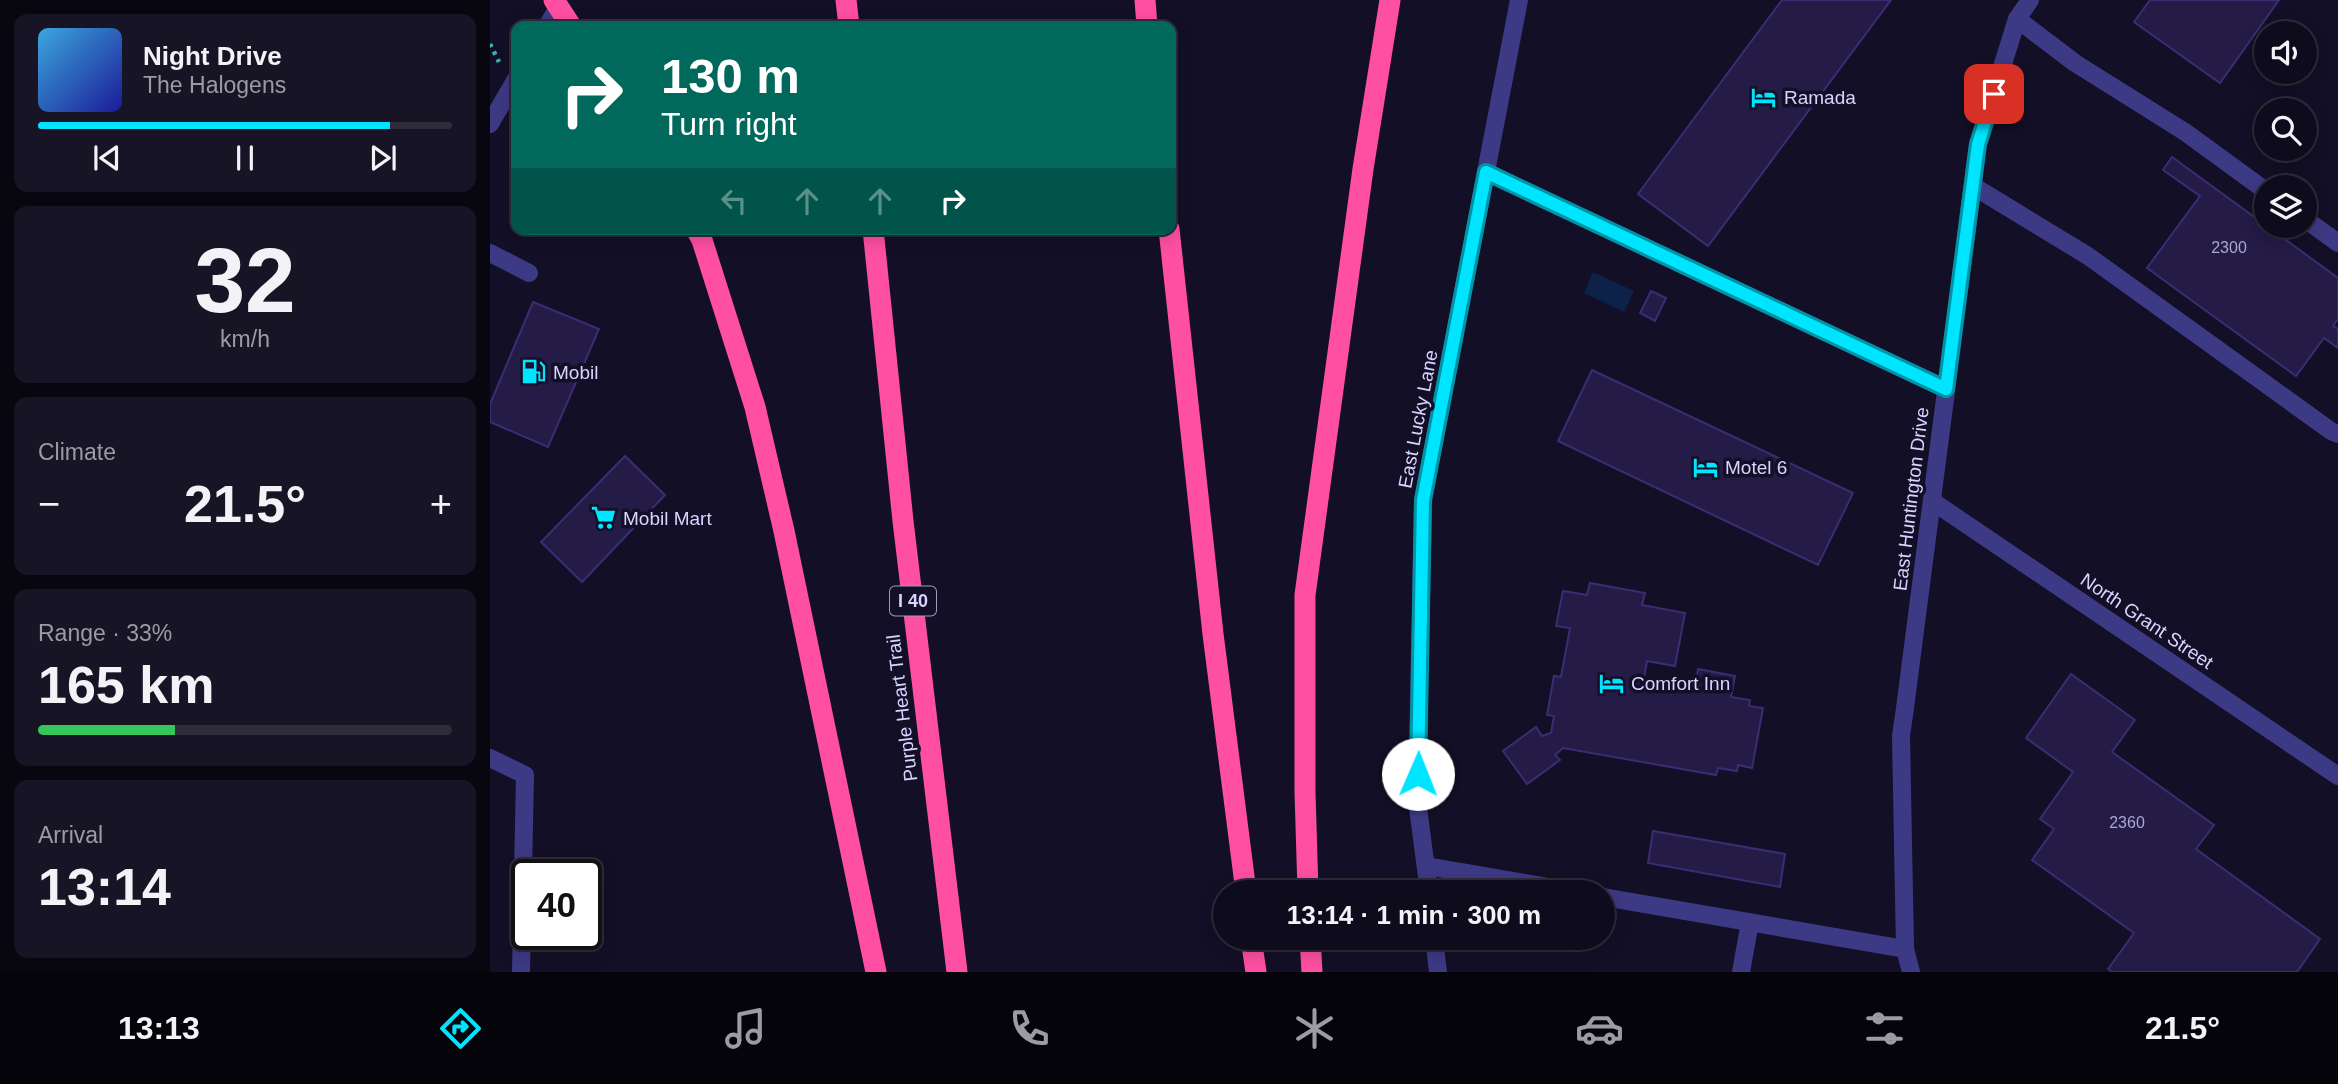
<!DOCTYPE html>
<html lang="en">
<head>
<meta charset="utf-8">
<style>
	:root { --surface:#0e0b1c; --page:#171425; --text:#f1f3f6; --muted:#9b9ba3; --line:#2e2b3b; --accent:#00e5ff }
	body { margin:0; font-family:Helvetica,sans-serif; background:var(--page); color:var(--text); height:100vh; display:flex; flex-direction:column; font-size:26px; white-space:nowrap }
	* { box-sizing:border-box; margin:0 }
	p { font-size:23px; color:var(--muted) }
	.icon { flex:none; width:38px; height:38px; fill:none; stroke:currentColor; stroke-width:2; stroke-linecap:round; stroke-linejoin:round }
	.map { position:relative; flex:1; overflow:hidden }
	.panel { display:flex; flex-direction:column; gap:14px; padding:14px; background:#08060f; width:490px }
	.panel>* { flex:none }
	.guide { position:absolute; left:21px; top:21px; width:665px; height:214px; border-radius:14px; box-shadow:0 4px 18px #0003,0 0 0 2px var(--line); background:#00695c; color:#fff; overflow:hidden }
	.buttons { position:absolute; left:1764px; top:21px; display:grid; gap:14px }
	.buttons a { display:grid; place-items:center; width:63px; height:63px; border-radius:50%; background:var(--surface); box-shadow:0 4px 18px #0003,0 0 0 2px var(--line); font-size:35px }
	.speed { position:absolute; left:21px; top:859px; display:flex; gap:14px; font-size:35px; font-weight:700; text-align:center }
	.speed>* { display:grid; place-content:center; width:91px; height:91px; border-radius:50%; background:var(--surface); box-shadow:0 4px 18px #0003,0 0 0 2px var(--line); line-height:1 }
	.speed .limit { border:4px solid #111; border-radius:10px; background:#fff; color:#111 }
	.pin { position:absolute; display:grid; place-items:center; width:60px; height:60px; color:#fff; margin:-30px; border-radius:14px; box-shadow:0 4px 10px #0006 }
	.me { position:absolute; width:77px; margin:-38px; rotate:1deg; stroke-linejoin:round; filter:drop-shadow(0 0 5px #0008) }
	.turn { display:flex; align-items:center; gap:24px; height:147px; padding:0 35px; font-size:32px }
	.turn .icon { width:91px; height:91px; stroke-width:2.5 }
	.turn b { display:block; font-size:49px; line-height:60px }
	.lanes { display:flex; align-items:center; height:66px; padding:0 35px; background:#0003; justify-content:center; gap:35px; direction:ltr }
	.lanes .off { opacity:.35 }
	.big { font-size:52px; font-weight:600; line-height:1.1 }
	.panel .tile { flex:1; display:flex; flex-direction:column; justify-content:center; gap:10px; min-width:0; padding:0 24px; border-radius:14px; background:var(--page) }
	.panel .dial { align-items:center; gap:0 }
	.dial b { font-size:91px; line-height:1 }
	.song { display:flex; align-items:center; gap:21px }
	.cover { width:84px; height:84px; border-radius:10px; background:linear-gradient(135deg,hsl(200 70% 55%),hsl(240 70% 35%)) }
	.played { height:7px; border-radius:4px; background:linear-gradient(90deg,var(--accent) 85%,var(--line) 85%) }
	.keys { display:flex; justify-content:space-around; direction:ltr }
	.heat { display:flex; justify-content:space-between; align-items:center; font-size:38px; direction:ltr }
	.charge { height:10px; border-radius:5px; background:linear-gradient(90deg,#34c759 33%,var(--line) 0) }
	.trip { position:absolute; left:723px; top:880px; width:402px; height:70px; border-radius:35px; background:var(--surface); box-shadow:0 4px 18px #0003,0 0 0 2px var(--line); font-weight:600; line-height:70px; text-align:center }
	.menu { display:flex; height:112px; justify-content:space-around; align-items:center; background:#06040b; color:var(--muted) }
	.menu .icon { width:49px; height:49px }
	.menu .active { color:var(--accent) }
	.menu b { font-size:32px; color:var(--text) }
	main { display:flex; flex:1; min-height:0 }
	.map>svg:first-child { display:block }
</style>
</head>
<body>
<main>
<section class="panel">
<div class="tile">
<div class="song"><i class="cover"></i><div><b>Night Drive</b><p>The Halogens</p></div></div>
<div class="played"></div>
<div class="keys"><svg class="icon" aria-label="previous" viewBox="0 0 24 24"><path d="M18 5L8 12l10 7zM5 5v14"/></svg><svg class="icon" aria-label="pause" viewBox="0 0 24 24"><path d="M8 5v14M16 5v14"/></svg><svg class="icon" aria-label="next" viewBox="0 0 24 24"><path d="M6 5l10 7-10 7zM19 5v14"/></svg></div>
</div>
<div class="tile dial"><b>32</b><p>km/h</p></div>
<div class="tile"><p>Climate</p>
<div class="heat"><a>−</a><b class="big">21.5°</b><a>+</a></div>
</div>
<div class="tile"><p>Range · 33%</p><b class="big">165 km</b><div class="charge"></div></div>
<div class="tile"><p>Arrival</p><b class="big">13:14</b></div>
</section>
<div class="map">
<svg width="1848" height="972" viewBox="0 0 1848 972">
	<rect width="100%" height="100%" fill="#130f26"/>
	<path fill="#0c2248" d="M1103,272L1144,291L1134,312L1094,293Z"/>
	<g fill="#241b47" stroke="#3b2d73" stroke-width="2">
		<path d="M1292,0H1401L1218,246L1148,194Z"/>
		<path d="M1660,0H1789L1730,83L1644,22Z"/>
		<path d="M1682,157L1848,278V319L1843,326L1848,329V348L1834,338L1806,376L1657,268L1710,196L1673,170Z"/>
		<path d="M1161,291L1176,298L1165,321L1150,313Z"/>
		<path d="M43,302L109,329L58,447L0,422V404Z"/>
		<path d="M1102,370L1363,493L1328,565L1068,441Z"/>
		<path d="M135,456L175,495L92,582L51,542Z"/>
		<path d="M1100,583L1155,593L1152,605L1195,613L1185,666L1157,661L1154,678L1205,688L1208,669L1245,676L1241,697L1260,700L1259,706L1273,708L1262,768L1248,765L1247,771L1228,768L1226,775L1073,748L1065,755L1070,760L1037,784L1013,751L1046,727L1052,736L1061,733L1064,716L1057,715L1064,676L1071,677L1080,628L1066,626L1073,591L1097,595Z"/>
		<path d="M1581,674L1645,720L1622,752L1724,825L1706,849L1830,939L1807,972H1622L1618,969L1644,933L1542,860L1564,829L1550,819L1583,772L1536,738Z"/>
		<path d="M1163,831L1295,854L1290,887L1158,863Z"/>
	</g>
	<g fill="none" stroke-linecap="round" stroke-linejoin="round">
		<path stroke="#2fb8b0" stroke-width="4.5" stroke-dasharray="3.5 5" stroke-linecap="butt" d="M0,44L9,62"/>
		<g stroke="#3d3a85" stroke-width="18">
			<path d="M1527,19L1585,63L1695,132L1776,191"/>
			<path d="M57,26L68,8"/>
			<path d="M0,124L26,79"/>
			<path d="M996,172L1456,389"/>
			<path d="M1483,186L1598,256L1841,431L1848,434"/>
			<path d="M1815,219L1848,243"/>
			<path d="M0,253L39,273"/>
			<path d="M1442,501L1848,776"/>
			<path d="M0,758L35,775L31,972"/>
			<path d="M936,866L1088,892"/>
			<path d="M939,892L927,800L933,500L1029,0"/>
			<path d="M1113,897L1415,949"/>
			<path d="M944,938L948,972"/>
			<path d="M1251,972L1260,922"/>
			<path d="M1421,972L1415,949L1411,736L1415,708L1488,144L1527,19L1540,0"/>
		</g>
		<g stroke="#ff4fa3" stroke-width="21">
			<path d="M64,0L81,26"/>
			<path d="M356,0L359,26"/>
			<path d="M655,0L657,26"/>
			<path d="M206,229L212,240L265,407L294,531L386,972"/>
			<path d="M383,229L413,521L467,972"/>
			<path d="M679,229L723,634L756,892"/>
			<path d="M818,892L815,792V595L873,169L900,0"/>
			<path d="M761,938L766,972"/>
			<path d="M820,938L822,972"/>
		</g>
	</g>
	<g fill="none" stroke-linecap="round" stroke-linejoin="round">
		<defs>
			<path id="route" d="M928,774L933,500L996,172L1456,389L1488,144L1504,94"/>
		</defs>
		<use href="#route" stroke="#0095a6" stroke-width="18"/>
		<use href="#route" stroke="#00e5ff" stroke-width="12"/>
	</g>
	<defs>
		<symbol id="hotel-bare" viewBox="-9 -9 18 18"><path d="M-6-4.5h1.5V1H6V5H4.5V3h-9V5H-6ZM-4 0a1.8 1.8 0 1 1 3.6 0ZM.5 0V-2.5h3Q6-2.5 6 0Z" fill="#00e5ff" stroke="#130f26" stroke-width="2.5" paint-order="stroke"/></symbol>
		<symbol id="fuel-bare" viewBox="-9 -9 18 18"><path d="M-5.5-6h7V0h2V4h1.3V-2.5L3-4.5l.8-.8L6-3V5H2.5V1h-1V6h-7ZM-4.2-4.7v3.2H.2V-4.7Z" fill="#00e5ff" stroke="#130f26" stroke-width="2.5" paint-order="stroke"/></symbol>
		<symbol id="supermarket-bare" viewBox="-9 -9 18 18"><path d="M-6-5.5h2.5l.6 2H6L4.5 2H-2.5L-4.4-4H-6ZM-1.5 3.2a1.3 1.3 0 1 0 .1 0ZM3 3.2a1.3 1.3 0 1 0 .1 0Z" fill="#00e5ff" stroke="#130f26" stroke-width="2.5" paint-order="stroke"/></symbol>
	</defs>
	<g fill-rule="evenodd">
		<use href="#hotel-bare" x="1256" y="80" width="35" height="35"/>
		<use href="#fuel-bare" x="26" y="354" width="35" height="35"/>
		<use href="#hotel-bare" x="1198" y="450" width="35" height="35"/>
		<use href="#supermarket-bare" x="96" y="500" width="35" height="35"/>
		<use href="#hotel-bare" x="1104" y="666" width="35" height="35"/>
	</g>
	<g text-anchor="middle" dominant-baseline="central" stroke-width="7" stroke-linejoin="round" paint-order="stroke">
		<g font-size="16" fill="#aca6d1">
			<text x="1739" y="247">2300</text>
			<text x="1637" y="822">2360</text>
		</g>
		<rect fill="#130f26" stroke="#9e99be" stroke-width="2" x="400" y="586.5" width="46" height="29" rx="5"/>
		<g font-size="18" font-weight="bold" fill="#d9d4ff">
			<text x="423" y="601">I 40</text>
		</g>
		<g font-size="19" fill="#d9d4ff" stroke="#130f26" text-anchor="start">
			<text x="1294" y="97">Ramada</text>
			<text x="63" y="372">Mobil</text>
			<text x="1235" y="467">Motel 6</text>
			<text x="133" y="518">Mobil Mart</text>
			<text x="1141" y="683">Comfort Inn</text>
		</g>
		<g font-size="19" fill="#d9d4ff" stroke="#130f26">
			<text transform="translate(928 419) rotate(-79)">East Lucky Lane</text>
			<text transform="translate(1421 499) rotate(-83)">East Huntington Drive</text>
			<text transform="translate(1657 621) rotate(34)">North Grant Street</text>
			<text transform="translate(412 708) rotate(-97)">Purple Heart Trail</text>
		</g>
	</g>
</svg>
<div class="buttons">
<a><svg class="icon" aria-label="sound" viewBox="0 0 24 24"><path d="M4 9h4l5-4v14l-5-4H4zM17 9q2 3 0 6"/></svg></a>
<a><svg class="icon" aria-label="search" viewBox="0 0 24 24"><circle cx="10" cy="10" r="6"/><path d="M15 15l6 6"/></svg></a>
<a><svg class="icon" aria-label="layers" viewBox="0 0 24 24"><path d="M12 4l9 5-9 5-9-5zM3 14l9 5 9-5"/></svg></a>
</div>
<div class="speed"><div class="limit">40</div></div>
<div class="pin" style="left:1504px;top:94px;background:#d93025"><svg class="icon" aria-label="arrive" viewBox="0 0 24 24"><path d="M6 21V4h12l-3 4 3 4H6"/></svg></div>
<svg class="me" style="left:928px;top:774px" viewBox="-20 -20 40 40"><circle r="19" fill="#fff"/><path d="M0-13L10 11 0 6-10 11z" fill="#00e5ff"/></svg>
<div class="trip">13:14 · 1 min · 300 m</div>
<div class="guide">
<div class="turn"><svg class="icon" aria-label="right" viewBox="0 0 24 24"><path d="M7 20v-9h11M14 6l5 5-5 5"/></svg><div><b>130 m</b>Turn right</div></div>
<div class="lanes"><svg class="icon off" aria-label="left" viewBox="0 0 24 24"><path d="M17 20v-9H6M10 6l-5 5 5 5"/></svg><svg class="icon off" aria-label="ahead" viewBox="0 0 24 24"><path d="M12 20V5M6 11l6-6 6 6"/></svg><svg class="icon off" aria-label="ahead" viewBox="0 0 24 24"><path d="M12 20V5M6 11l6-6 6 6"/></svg><svg class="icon" aria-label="right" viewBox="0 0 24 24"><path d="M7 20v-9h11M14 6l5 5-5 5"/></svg></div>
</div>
</div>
</main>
<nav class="menu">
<b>13:13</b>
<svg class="icon active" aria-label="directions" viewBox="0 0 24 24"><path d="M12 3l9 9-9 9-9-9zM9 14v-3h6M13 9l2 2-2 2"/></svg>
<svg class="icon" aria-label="music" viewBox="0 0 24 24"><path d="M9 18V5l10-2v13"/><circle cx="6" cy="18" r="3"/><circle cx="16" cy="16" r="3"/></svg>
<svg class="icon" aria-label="phone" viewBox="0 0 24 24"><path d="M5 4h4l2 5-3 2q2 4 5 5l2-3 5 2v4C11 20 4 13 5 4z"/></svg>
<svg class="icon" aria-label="climate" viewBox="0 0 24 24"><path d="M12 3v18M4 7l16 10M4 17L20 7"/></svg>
<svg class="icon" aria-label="car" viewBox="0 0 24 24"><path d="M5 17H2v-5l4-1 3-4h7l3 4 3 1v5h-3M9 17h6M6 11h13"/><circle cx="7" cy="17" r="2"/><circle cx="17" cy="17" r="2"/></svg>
<svg class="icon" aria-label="filters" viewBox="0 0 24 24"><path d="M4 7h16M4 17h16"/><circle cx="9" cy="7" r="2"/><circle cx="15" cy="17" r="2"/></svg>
<b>21.5°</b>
</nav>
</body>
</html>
